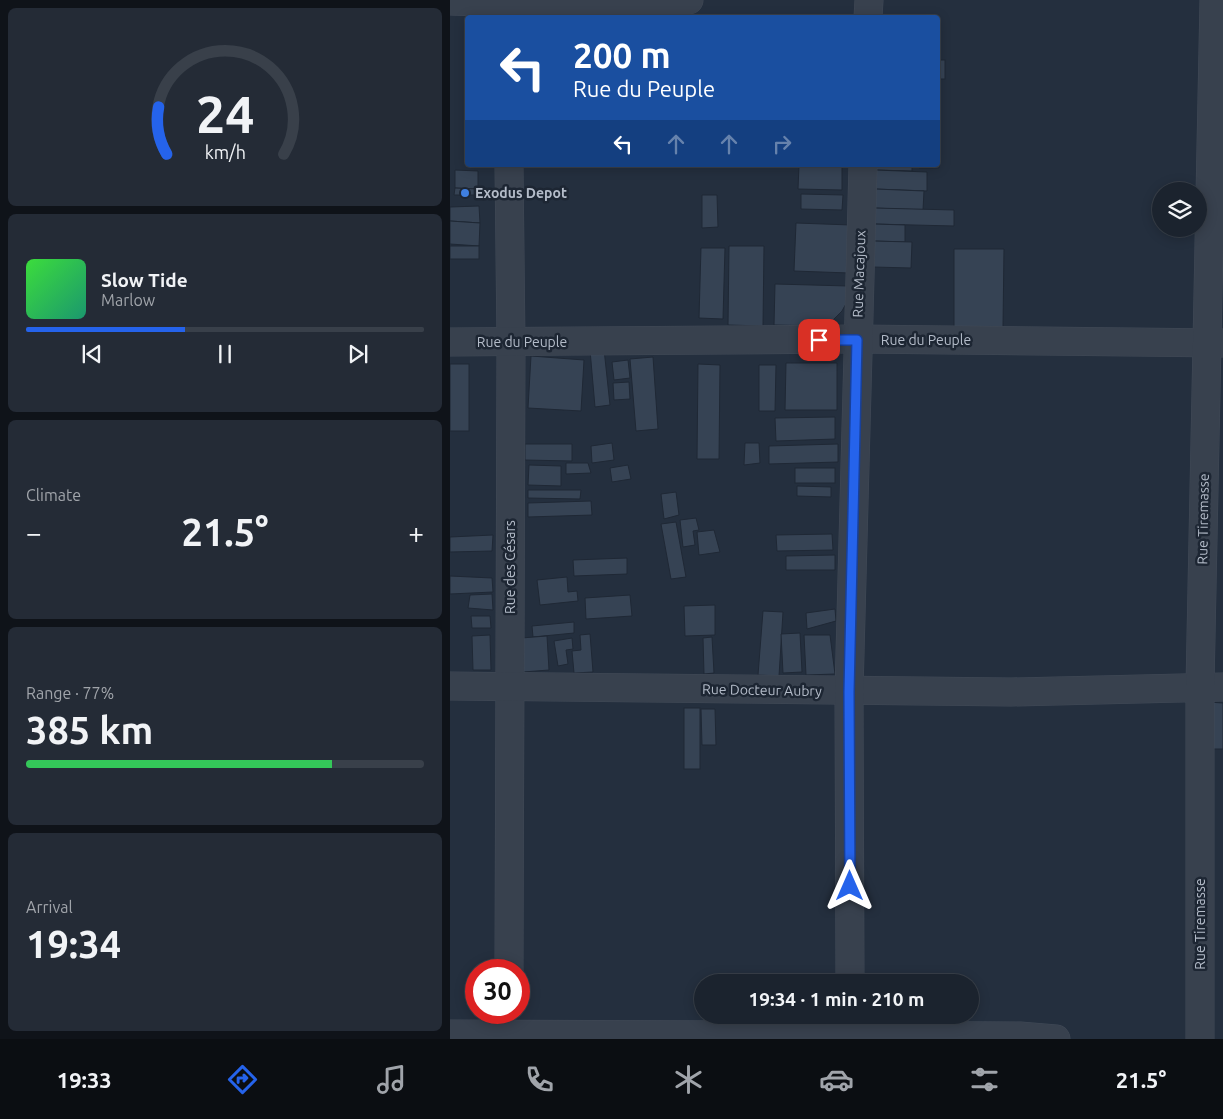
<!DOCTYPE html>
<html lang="en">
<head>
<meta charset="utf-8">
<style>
	:root { --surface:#1b232e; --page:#242b36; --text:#f1f3f6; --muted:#a0a4aa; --line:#39404a; --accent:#2563eb }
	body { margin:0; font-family:Ubuntu,sans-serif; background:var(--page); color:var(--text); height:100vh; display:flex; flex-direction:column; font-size:19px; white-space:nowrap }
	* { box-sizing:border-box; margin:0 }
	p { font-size:16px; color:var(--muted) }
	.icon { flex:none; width:28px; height:28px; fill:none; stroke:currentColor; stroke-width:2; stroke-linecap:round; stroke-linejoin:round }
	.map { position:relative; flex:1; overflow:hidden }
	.sheet { display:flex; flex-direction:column; gap:8px; padding:8px; background:#0f1319; width:450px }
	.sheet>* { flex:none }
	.guide { position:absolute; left:15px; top:15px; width:475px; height:152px; border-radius:5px; box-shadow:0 2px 12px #0003,0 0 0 1px var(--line); background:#1a4fa0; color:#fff; overflow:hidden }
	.buttons { position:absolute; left:702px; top:182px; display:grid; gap:10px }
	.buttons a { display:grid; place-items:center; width:55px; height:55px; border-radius:50%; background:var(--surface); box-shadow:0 2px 12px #0003,0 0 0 1px var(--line); font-size:25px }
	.speed { position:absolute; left:15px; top:959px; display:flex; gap:10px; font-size:25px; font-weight:700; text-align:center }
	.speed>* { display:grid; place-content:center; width:65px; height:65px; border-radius:50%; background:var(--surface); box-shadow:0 2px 12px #0003,0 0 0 1px var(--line); line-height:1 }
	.speed .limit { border:8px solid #d22; background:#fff; color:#111 }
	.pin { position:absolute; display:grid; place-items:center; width:42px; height:42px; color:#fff; margin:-21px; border-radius:10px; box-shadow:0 2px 8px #0006 }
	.me { position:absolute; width:55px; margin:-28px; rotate:0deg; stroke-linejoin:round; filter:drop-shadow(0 0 4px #0008) }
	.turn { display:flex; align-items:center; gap:18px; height:105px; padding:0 25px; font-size:22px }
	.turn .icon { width:65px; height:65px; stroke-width:2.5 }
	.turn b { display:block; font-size:35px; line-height:42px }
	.lanes { display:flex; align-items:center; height:48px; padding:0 25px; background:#0003; justify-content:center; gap:25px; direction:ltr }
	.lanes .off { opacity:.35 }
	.big { font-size:38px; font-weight:700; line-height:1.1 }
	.sheet .widget { flex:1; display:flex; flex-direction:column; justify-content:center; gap:8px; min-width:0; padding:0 18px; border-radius:8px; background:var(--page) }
	.sheet .dial { align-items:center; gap:0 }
	.dial svg { height:130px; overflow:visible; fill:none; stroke:var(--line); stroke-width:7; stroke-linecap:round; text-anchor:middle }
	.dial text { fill:var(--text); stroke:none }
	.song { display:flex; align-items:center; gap:15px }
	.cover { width:60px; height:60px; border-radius:8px; background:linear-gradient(135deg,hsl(120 70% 55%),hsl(160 70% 35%)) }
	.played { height:5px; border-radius:2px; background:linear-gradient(90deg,var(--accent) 40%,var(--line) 40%) }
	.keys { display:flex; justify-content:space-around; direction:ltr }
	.heat { display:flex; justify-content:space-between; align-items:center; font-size:28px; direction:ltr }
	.charge { height:8px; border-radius:4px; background:linear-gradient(90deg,#34c759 77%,var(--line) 0) }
	.trip { position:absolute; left:244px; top:974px; width:285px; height:50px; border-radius:25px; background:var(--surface); box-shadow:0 2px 12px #0003,0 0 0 1px var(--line); font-weight:700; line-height:50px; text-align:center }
	.dock { display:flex; height:80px; justify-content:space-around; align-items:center; background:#0b0e12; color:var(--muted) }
	.dock .icon { width:35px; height:35px }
	.dock .on { color:var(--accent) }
	.dock b { font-size:22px; color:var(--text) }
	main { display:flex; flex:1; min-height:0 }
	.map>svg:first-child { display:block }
</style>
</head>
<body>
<main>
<section class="sheet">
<div class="widget dial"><svg viewBox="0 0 100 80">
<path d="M14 69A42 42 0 1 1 86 69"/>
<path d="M14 69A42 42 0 0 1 9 40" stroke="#2563eb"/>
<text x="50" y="56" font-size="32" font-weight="700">24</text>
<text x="50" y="72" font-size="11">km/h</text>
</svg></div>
<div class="widget">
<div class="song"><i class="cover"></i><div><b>Slow Tide</b><p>Marlow</p></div></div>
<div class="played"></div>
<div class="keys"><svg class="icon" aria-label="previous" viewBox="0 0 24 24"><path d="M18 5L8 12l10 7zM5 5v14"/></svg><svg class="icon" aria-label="pause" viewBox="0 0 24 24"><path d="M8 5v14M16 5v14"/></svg><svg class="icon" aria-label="next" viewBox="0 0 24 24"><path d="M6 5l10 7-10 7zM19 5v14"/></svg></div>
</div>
<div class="widget"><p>Climate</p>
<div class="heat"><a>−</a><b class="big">21.5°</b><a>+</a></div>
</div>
<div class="widget"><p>Range · 77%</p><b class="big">385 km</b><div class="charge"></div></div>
<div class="widget"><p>Arrival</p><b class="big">19:34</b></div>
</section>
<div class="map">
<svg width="773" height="1039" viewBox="0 0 773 1039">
	<rect width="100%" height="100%" fill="#242f3e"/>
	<g fill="#364354" stroke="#1f2835">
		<rect x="488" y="60" width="7" height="19"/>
		<path d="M488,150H489V168H469V165H488Z"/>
		<path d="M349,165H392V190L348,189Z"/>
		<path d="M425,165H462V171L425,170Z"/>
		<path d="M5,170L28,171V189L5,188Z"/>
		<path d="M425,170L477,172V191L425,189Z"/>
		<path d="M5,188L28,189V195H4Z"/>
		<path d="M425,189L474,191L473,210L424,208Z"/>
		<path d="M351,194L393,195L392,210L351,209Z"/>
		<path d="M252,195H267L268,227L252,228Z"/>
		<path d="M29,206L30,223L0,221V207Z"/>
		<path d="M424,208L504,210V226L424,224Z"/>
		<path d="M0,221L30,223L29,246L0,244Z"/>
		<path d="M346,223L401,225L399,273L344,271Z"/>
		<path d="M424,224L455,225V242L423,241Z"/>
		<path d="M423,241L462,242L461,268L423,267Z"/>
		<rect x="0" y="246" width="29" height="13"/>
		<path d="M279,246H314L313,326L278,325Z"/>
		<path d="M251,248H275L273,319L249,318Z"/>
		<path d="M504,249H554L553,327H504Z"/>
		<path d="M325,284L398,286V300L392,311L381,322L371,326L324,325Z"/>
		<path d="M154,349L160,405L145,407L140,350Z"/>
		<path d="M81,356L134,360L131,411L78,408Z"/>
		<path d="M203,357L208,429L186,431L180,359Z"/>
		<path d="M178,360L180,378L164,380L162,362Z"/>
		<path d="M336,363H387V410H335Z"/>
		<rect x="0" y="364" width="19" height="67"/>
		<path d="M248,364L270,365L269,459H247Z"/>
		<path d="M309,365H326L325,411H309Z"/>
		<path d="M179,382L180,399L164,400L163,383Z"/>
		<path d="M385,417V439L326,441L325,418Z"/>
		<path d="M162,443L164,460L142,463L141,446Z"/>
		<path d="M295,443H309L310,463L294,465Z"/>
		<path d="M75,444H122V461L75,460Z"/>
		<path d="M388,444V462L319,464V446Z"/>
		<path d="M116,463H138L141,473L116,474Z"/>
		<path d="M79,465L111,466V486L78,485Z"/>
		<path d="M178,465L181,479L162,482L160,468Z"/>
		<rect x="345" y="468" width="40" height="15"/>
		<path d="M347,486L381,487V497L347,496Z"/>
		<path d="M78,490H131L130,499L78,498Z"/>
		<path d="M226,492L229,515L214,519L211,494Z"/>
		<path d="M141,501L142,515L78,517V503Z"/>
		<path d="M246,518L249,530L243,531L245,545L233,547L230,520Z"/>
		<path d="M226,522L236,577L221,579L211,524Z"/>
		<path d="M264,530L270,552L249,555L247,532Z"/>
		<path d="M382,534L383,550L327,551L326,535Z"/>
		<path d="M43,535L42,551L0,552V537Z"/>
		<path d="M385,555V570H336V556Z"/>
		<path d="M177,558V574L124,576L123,560Z"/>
		<path d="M0,576L42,578L43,592L0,594Z"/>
		<path d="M117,577L118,592L127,591L128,601L90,605L87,580Z"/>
		<path d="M42,594L43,610L18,608L20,595Z"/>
		<path d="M180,595L182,616L136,619L135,598Z"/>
		<path d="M265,605V635L235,636L234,606Z"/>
		<path d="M385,609L386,621L357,629L356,613Z"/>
		<path d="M313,611L333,612L329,676L308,675Z"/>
		<path d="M21,616H40L41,628H22Z"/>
		<path d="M124,622V633L83,637L82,626Z"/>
		<path d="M350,633L352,672L333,673L331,634Z"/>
		<path d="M140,634L143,672L124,673L122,651L131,650L130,635Z"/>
		<path d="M40,635L41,670H23L22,636Z"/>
		<path d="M354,635H380L385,674L356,675Z"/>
		<path d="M97,636L99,670L73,672L71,638Z"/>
		<path d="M262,637L264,673L254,674L253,638Z"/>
		<path d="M122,638L123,649L116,650L118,664L108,666L104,641Z"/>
		<path d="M758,702L773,703V749H758Z"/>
		<rect x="234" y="708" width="16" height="61"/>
		<path d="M251,709H265L266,745H252Z"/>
	</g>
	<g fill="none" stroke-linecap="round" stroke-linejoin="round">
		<defs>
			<g id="minor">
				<path d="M0,1L56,3L239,0"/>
				<path d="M418,18L419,0"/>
				<path d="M59,165L61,343L59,970"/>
				<path d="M0,342L407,339L773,343"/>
				<path d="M0,686L561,692L773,687"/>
				<path d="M400,982L399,691L413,165"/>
				<path d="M0,1034L570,1036L606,1039"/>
				<path d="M750,1039V686L764,0"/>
			</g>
		</defs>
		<use href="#minor" stroke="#414a57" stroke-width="29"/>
		<use href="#minor" stroke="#38414e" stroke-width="28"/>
	</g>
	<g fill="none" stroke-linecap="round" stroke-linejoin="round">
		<defs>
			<path id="route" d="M369,340H407L399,692L400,886"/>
		</defs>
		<use href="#route" stroke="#184099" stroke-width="12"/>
		<use href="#route" stroke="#2563eb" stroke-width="9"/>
	</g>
	<circle fill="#3f7fe0" stroke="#1d2633" stroke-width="2" cx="15" cy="193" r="5"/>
	<g text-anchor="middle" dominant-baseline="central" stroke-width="5" stroke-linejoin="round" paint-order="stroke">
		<g font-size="14" font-weight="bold" fill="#b4bcc9" stroke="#1d2633" text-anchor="start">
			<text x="25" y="193">Exodus Depot</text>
		</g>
		<g font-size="14" fill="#b4bcc9" stroke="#1d2633">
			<text transform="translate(409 274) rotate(-88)">Rue Macajoux</text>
			<text x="476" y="340">Rue du Peuple</text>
			<text x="72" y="342">Rue du Peuple</text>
			<text transform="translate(753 519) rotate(-89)">Rue Tiremasse</text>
			<text transform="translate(60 567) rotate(-90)">Rue des Césars</text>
			<text transform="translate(312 690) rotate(1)">Rue Docteur Aubry</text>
			<text transform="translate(750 924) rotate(-90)">Rue Tiremasse</text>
		</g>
	</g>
</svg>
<div class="buttons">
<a><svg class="icon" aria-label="layers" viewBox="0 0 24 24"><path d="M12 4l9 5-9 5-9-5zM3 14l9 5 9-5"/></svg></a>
</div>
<div class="speed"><div class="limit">30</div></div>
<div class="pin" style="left:369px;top:340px;background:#d93025"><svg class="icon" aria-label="arrive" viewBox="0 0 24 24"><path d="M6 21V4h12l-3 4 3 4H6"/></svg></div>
<svg class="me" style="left:400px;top:886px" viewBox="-20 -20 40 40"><path d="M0-17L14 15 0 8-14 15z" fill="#2563eb" stroke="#fff" stroke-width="4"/></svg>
<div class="trip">19:34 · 1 min · 210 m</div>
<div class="guide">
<div class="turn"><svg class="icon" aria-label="left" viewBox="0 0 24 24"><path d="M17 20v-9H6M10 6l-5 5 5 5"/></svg><div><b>200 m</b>Rue du Peuple</div></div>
<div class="lanes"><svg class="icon" aria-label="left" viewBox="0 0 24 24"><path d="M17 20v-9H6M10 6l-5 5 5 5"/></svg><svg class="icon off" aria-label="ahead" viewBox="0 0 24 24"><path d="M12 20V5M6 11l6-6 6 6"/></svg><svg class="icon off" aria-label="ahead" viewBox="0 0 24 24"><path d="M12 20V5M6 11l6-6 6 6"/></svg><svg class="icon off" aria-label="right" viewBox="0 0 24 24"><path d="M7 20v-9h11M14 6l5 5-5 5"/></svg></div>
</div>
</div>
</main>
<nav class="dock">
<b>19:33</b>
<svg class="icon on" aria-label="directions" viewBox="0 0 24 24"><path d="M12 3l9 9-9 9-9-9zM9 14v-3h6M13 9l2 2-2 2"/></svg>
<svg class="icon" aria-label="music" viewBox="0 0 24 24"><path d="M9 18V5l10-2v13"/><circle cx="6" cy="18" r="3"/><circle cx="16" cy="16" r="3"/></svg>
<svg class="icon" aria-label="phone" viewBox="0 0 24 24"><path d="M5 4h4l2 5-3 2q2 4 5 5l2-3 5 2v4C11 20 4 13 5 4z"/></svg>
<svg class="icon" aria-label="climate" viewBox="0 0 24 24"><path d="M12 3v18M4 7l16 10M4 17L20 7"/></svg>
<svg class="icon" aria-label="car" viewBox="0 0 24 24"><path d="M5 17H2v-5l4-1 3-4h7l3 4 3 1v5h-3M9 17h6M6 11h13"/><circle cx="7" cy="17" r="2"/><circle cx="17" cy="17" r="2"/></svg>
<svg class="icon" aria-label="filters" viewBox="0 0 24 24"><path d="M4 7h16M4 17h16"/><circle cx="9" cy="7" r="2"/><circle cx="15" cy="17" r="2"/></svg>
<b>21.5°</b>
</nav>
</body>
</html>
